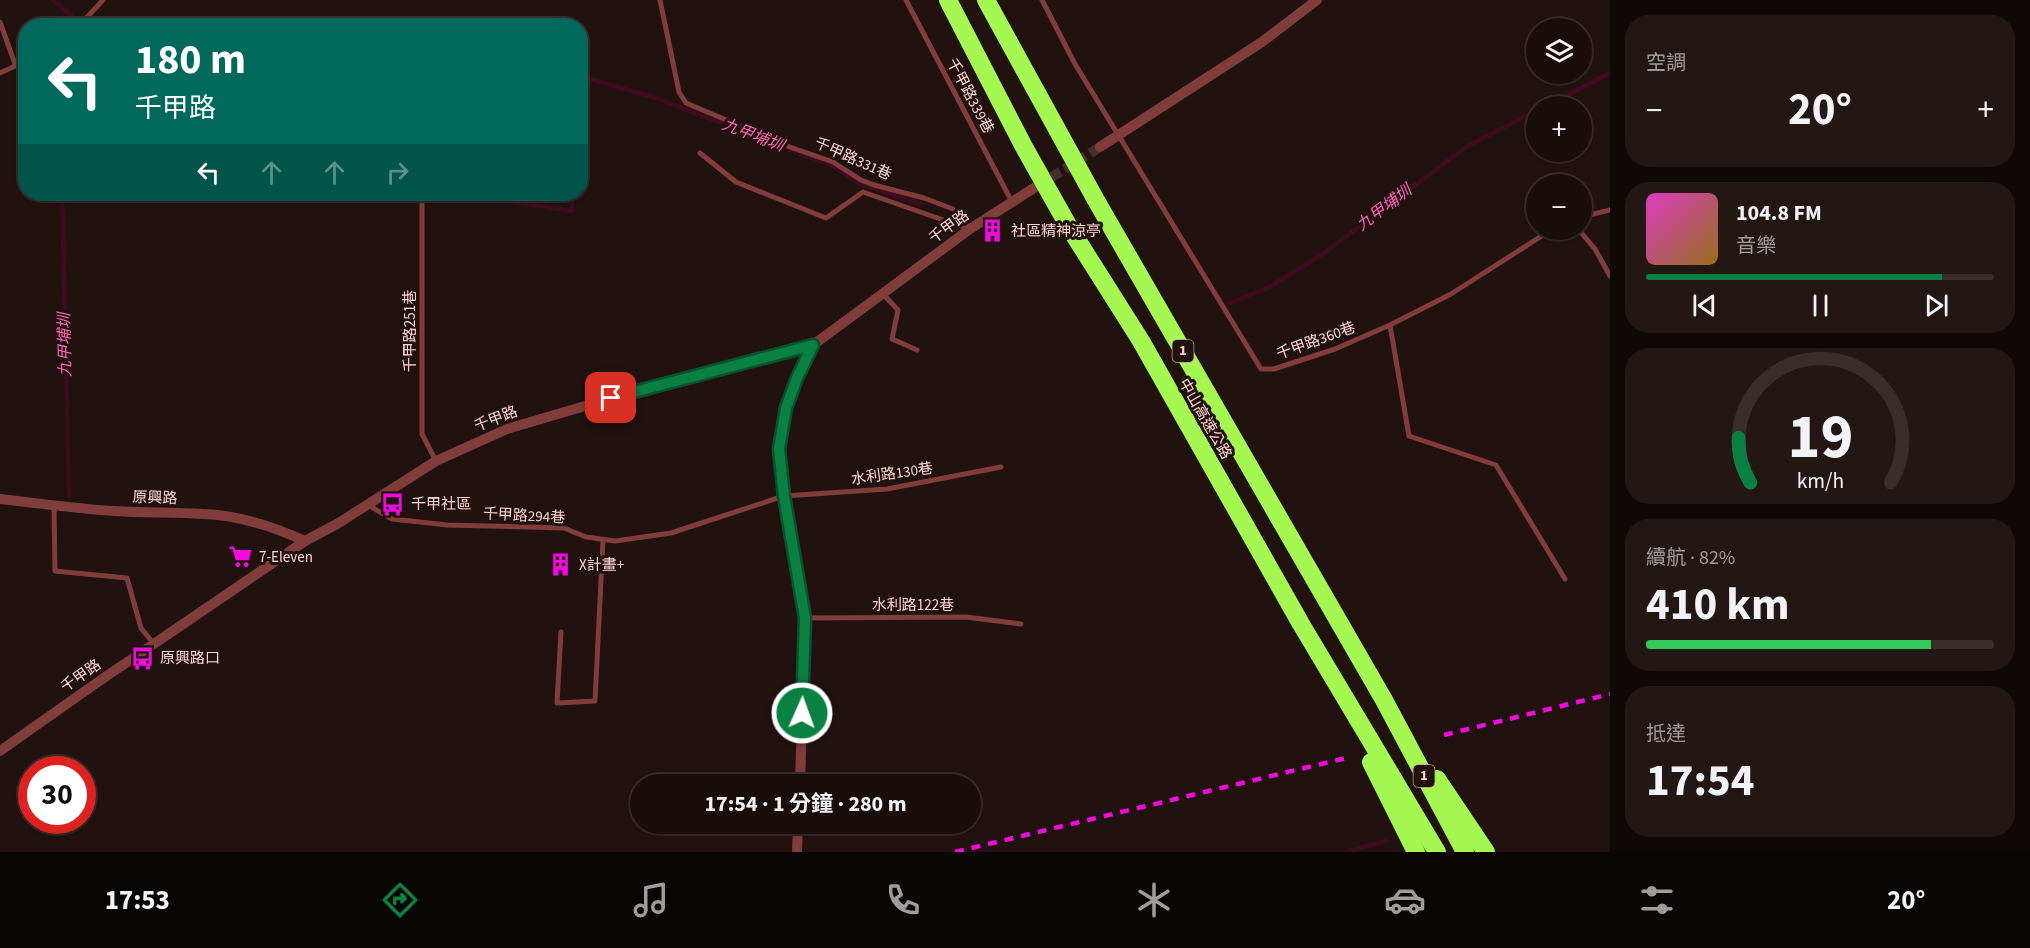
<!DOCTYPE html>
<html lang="zh-TW">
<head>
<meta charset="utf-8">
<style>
	:root { --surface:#1a0e0b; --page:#231714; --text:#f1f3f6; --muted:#9f9c9d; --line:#382e2c; --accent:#0b8043 }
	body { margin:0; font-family:"Source Sans 3","Noto Sans TC",sans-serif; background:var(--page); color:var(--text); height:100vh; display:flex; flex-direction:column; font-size:22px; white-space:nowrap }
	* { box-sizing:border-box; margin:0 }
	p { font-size:20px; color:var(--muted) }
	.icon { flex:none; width:33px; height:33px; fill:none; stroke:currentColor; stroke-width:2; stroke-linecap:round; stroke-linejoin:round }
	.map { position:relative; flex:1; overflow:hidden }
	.details { display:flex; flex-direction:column; gap:15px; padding:15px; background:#0e0806; width:420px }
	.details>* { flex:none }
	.guide { position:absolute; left:18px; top:18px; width:570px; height:183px; border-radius:24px; box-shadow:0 2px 4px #0004,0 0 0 2px var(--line); background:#00695c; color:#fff; overflow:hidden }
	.fabs { position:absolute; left:1526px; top:18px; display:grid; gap:12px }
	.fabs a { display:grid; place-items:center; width:66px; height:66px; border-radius:50%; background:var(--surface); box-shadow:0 2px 4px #0004,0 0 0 2px var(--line); font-size:30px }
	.speed { position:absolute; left:18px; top:756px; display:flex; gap:12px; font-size:30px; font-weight:700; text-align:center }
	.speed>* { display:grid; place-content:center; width:78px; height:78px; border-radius:50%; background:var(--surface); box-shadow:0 2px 4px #0004,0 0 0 2px var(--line); line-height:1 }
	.speed .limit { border:9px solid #d22; background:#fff; color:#111 }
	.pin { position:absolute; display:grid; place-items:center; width:51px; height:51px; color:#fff; margin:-26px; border-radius:12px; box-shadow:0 3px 9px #0006 }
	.me { position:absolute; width:66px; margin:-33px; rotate:2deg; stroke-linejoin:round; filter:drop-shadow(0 0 4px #0008) }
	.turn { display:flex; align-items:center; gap:21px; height:126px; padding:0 18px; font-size:27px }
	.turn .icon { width:78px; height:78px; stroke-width:2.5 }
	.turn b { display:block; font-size:42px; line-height:51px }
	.lanes { display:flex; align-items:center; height:57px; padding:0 18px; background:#0003; justify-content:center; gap:30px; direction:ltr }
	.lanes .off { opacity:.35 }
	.big { font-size:45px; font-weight:700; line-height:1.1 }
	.details .widget { flex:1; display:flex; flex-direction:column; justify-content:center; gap:9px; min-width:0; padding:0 21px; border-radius:24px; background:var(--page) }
	.details .dial { align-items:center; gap:0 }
	.dial svg { height:156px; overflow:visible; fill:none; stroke:var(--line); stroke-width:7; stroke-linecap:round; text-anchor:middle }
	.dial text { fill:var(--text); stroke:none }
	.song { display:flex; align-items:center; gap:18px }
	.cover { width:72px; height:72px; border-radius:9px; background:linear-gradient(135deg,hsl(310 70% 55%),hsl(40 70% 35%)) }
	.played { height:6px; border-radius:3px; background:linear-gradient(90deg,var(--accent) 85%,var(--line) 85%) }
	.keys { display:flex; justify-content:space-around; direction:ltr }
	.heat { display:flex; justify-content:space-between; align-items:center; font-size:33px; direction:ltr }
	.charge { height:9px; border-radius:4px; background:linear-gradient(90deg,#34c759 82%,var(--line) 0) }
	.trip { position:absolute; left:630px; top:774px; width:351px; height:60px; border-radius:30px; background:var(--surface); box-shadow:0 2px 4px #0004,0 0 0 2px var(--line); font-weight:700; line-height:60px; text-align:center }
	.tab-bar { display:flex; height:96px; justify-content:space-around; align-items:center; background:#0a0604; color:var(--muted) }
	.tab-bar .icon { width:42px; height:42px }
	.tab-bar .current { color:var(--accent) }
	.tab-bar b { font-size:27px; color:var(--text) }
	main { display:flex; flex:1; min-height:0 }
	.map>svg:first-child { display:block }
</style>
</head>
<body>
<main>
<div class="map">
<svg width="1610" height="852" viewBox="0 0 1610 852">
	<rect width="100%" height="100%" fill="#22120f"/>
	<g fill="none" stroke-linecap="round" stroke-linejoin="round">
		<g stroke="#3f0c1f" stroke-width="4.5">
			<path d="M53,0L71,15"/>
			<path d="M580,76L656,98L835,167L860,184L921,204"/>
			<path d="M1546,106L1610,73"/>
			<path d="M62,194L69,496"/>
			<path d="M464,194L572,211V194"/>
			<path d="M1230,303L1272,286L1325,252L1469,145L1536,111"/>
			<path d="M1346,852L1386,841"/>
		</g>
		<path stroke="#432f2c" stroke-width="10" stroke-dasharray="10 5" stroke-linecap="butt" d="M1039,185L1100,147"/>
		<g stroke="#803d3c" stroke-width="5">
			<path d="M660,0L679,92L686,103L790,147L833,162L861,180L874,185L924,198L953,209L970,229"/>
			<path d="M906,0L1012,202"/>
			<path d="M1042,0L1075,64L1261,369H1274L1335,349L1390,325L1451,294L1551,230"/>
			<path d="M0,22L15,64"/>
			<path d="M79,26L103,0"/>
			<path d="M0,73L26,61"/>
			<path d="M700,153L736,182L826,218L863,192L969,229"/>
			<path d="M422,198V434L436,461"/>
			<path d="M1581,217L1610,210"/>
			<path d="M1579,230L1595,249L1610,276"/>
			<path d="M883,294L898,310L892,339L917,350"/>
			<path d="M1390,325L1409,436L1496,465L1565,579"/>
			<path d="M54,505L55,571L127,578L141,628L154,644"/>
			<path d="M368,505L392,519L447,525L564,528L586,537L615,541L671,533L784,496L887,489L1001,467"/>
			<path d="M805,618L966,617L1021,624"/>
			<path d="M561,632L557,703L595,701L603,540"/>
		</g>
		<g stroke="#803d3c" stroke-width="10">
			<path d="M1100,147L1262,42L1317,0"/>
			<path d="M0,499C38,503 77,509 115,511C144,513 173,512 203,514C239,515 272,526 305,541"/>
			<path d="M0,751L95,684L305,541L337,524L436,461L507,429L653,386L813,345L970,229L1034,188"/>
			<path d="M800,784L805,618L784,496L779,449L786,408L797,378L813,345"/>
			<path d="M797,852L798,824"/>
		</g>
		<g stroke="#a5f852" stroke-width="18">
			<path d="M948,0L1024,147L1069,227L1141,341L1301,624L1437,852"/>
			<path d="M986,0L1097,202L1384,700L1465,852"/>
			<path d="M1371,762L1416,852"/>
			<path d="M1437,779L1486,852"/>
		</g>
		<g stroke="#f209df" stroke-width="4.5" stroke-dasharray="9 8" stroke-linecap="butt">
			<path d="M1444,735L1610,694"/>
			<path d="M955,852L1346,758"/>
		</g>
	</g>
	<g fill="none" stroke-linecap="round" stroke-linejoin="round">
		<defs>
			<path id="route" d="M611,398L813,345L797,378L786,408L779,449L784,496L805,618L802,713"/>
		</defs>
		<use href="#route" stroke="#07532c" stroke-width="15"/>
		<use href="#route" stroke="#0b8043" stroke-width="10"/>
	</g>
	<defs>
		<symbol id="building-bare" viewBox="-9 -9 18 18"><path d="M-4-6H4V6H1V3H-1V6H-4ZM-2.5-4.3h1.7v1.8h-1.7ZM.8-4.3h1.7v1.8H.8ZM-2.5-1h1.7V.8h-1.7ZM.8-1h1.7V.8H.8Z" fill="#f209df" stroke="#22120f" stroke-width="2.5" paint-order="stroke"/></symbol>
		<symbol id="bus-bare" viewBox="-9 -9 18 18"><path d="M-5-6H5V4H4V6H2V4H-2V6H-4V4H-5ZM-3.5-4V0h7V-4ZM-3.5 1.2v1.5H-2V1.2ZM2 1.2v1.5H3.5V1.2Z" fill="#f209df" stroke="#22120f" stroke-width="2.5" paint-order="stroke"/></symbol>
		<symbol id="supermarket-bare" viewBox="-9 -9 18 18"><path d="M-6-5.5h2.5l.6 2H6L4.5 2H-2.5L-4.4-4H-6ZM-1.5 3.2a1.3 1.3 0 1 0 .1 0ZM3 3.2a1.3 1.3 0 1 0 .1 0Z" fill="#f209df" stroke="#22120f" stroke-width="2.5" paint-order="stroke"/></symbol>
	</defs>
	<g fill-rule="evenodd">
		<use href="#building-bare" x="976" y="214" width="33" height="33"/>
		<use href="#bus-bare" x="376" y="488" width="33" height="33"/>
		<use href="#supermarket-bare" x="224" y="540" width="33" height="33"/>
		<use href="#building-bare" x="544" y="548" width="33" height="33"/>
		<use href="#bus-bare" x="126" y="642" width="33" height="33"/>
	</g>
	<g text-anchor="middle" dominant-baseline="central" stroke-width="6" stroke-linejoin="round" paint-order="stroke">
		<g fill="#22120f" stroke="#bb9b98" stroke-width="1.5">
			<rect x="1172.5" y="340" width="21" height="22" rx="4.5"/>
			<rect x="1413.5" y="765" width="21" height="22" rx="4.5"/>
		</g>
		<g font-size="14" font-weight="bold" fill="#fdd6d2">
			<text x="1183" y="351">1</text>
			<text x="1424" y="776">1</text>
		</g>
		<g font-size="15" fill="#fdd6d2" stroke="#22120f">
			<text transform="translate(970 96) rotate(62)">千甲路339巷</text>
			<text transform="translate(853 159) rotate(24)">千甲路331巷</text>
			<text transform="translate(949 227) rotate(-36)">千甲路</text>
			<text transform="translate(410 331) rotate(-90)">千甲路251巷</text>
			<text transform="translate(1316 341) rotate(-20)">千甲路360巷</text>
			<text transform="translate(496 419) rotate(-21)">千甲路</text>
			<text transform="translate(1205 419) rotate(60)">中山高速公路</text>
			<text transform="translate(892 474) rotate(-8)">水利路130巷</text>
			<text transform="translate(155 498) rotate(2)">原興路</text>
			<text transform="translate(524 516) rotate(3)">千甲路294巷</text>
			<text x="913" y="605">水利路122巷</text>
			<text transform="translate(81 676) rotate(-35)">千甲路</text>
		</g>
		<g font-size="15" fill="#fdd6d2" stroke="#22120f" text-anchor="start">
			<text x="1011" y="231">社區精神涼亭</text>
			<text x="411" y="504">千甲社區</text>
			<text x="259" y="557">7-Eleven</text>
			<text x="579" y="565">X計畫+</text>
			<text x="160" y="658">原興路口</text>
		</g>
		<g font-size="16" font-style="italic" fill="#f964b7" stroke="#22120f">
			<text transform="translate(753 135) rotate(21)">九甲埔圳</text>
			<text transform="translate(1384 208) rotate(-37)">九甲埔圳</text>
			<text transform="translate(65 345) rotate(-91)">九甲埔圳</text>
		</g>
	</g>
</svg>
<div class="fabs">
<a><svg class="icon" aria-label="layers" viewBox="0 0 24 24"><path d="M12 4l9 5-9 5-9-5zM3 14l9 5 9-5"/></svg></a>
<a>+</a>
<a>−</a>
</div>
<div class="speed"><div class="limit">30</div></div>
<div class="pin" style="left:611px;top:398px;background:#d93025"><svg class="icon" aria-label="arrive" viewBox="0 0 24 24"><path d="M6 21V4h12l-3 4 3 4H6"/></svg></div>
<svg class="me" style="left:802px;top:713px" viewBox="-20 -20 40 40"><circle r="17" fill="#0b8043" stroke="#fff" stroke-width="3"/><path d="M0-11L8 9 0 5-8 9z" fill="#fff"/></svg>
<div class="trip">17:54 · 1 分鐘 · 280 m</div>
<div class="guide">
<div class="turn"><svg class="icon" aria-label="left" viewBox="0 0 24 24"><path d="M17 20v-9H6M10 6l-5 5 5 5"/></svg><div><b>180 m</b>千甲路</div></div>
<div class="lanes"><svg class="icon" aria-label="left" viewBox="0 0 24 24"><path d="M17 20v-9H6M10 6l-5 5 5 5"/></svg><svg class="icon off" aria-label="ahead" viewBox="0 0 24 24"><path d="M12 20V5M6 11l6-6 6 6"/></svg><svg class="icon off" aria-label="ahead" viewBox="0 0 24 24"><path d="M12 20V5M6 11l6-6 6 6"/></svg><svg class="icon off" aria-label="right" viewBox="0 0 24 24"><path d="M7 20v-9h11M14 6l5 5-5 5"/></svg></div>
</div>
</div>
<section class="details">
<div class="widget"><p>空調</p>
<div class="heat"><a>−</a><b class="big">20°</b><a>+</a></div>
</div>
<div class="widget">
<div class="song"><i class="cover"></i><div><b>104.8 FM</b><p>音樂</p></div></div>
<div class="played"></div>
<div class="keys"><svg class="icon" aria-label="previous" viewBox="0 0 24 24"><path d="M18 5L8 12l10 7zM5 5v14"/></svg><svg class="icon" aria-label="pause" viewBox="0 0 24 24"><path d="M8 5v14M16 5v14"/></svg><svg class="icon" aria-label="next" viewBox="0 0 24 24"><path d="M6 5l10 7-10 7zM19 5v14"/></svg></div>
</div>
<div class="widget dial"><svg viewBox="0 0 100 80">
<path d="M14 69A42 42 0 1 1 86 69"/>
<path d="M14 69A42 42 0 0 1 8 46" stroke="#0b8043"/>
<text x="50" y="56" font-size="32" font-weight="700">19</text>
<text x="50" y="72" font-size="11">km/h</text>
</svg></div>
<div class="widget"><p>續航 · 82%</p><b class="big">410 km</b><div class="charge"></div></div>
<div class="widget"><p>抵達</p><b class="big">17:54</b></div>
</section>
</main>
<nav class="tab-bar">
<b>17:53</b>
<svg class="icon current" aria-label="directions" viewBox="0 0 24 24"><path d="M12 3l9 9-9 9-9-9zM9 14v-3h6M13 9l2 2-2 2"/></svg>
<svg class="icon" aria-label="music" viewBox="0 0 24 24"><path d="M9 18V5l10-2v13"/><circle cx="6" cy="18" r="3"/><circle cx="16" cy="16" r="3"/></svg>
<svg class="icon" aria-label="phone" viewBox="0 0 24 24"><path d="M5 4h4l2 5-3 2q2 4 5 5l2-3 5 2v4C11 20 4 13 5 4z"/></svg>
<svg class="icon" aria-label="climate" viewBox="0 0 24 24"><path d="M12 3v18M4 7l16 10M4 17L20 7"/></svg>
<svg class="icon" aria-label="car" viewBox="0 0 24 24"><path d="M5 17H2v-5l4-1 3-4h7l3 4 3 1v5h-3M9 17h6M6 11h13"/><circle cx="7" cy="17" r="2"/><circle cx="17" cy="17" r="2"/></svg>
<svg class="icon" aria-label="filters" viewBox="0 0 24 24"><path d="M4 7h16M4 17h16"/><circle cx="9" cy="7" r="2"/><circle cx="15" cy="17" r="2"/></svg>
<b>20°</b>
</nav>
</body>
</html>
